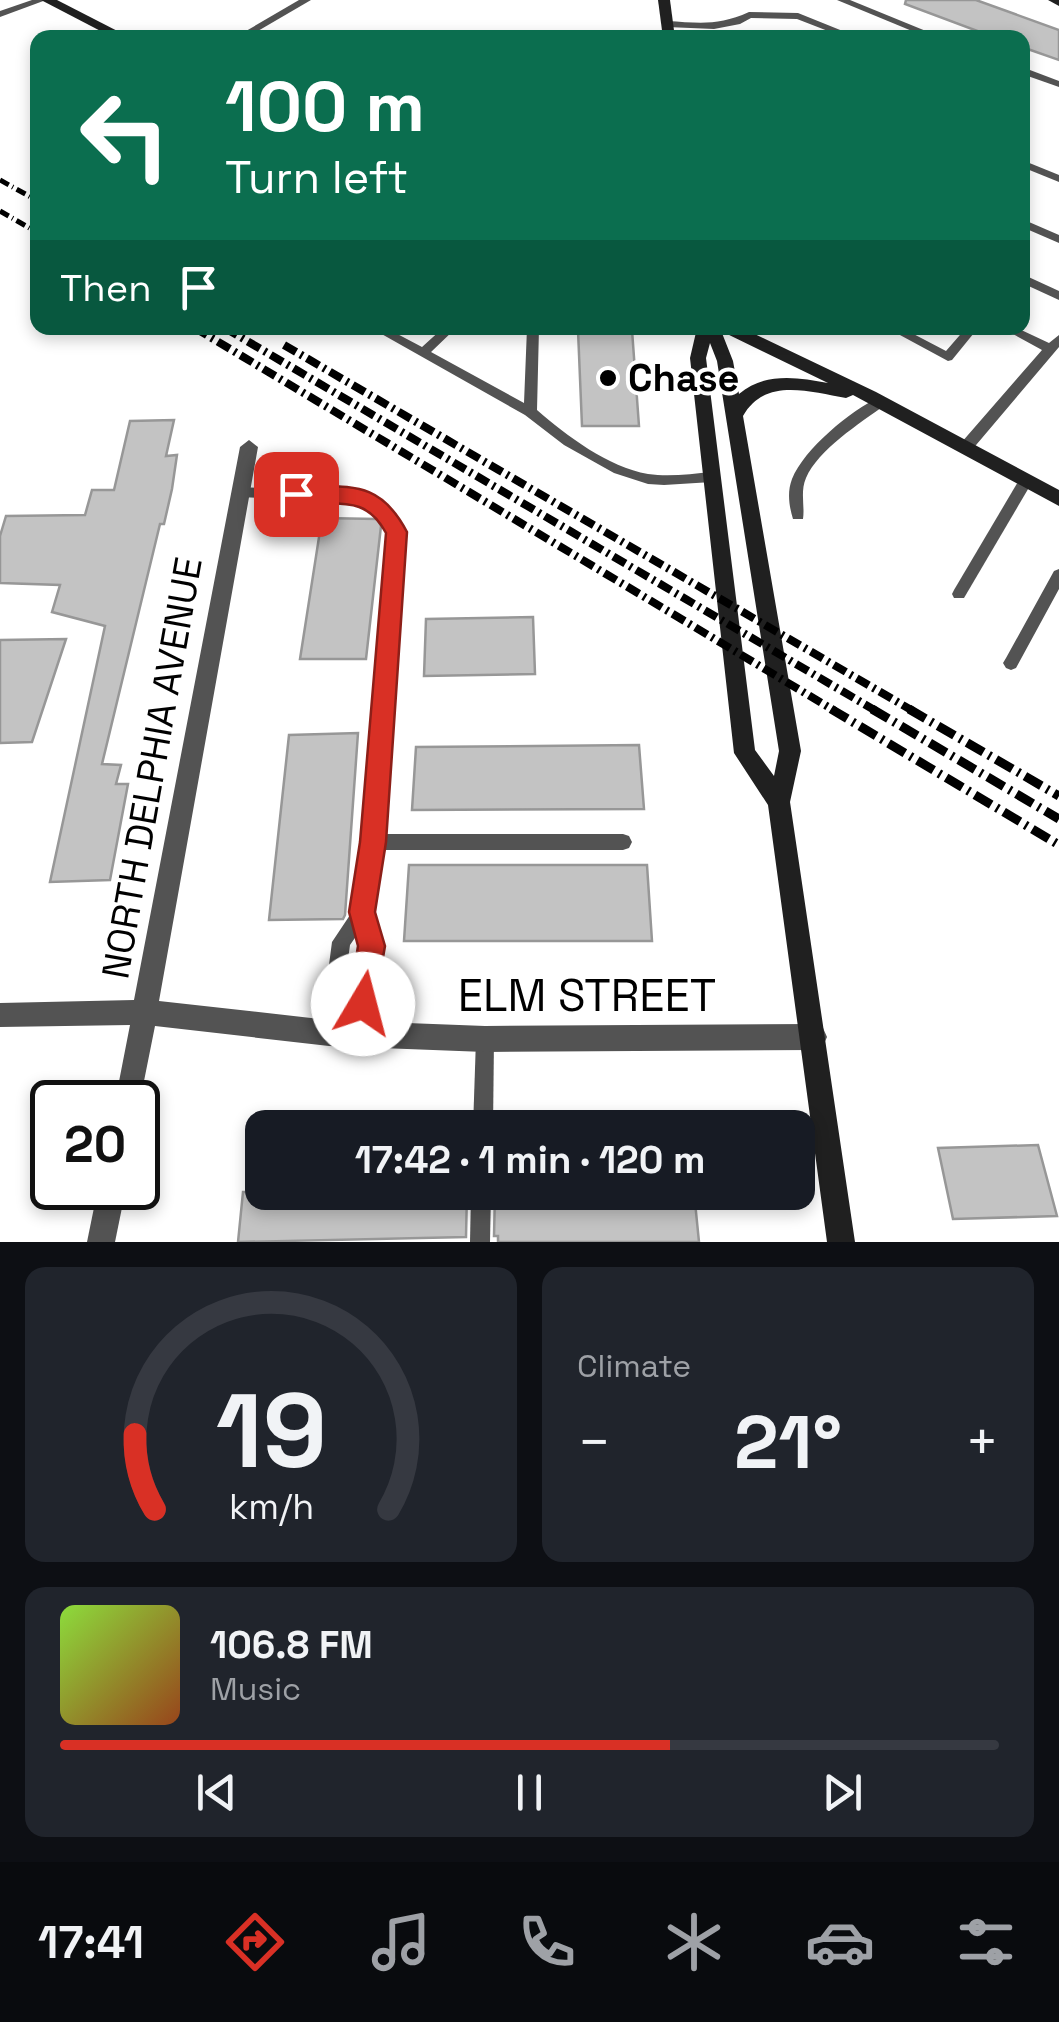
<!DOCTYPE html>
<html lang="en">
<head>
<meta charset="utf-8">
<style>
	:root { --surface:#171b24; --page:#20242c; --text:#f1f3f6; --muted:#9ea1a6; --line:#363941; --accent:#d93025 }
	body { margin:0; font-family:"Space Grotesk",sans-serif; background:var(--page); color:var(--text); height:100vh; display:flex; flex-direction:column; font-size:38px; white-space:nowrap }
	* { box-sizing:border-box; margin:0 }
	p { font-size:32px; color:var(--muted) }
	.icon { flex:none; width:55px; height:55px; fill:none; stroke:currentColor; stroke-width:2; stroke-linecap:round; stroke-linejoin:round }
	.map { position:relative; height:1242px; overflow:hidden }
	.drawer { display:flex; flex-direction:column; gap:25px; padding:25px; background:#0d0f14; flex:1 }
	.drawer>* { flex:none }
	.top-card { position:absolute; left:30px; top:30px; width:1000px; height:305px; border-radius:20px; box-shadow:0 5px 15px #0003; background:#0b6e4f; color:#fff; overflow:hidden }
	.speed { position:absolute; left:30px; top:1080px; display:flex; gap:20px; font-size:50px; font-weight:700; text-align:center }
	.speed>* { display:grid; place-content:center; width:130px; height:130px; border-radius:50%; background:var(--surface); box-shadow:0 5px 15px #0003; line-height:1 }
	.speed .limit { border:5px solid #111; border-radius:15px; background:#fff; color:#111 }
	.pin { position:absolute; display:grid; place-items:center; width:85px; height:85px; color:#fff; margin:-42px; border-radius:20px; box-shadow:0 5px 15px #0006 }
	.me { position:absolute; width:110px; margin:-55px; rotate:8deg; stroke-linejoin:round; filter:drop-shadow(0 0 8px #0008) }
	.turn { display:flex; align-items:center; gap:35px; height:210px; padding:0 30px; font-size:45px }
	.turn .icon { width:130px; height:130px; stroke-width:2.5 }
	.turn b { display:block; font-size:70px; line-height:85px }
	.then { display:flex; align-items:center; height:95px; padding:0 30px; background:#0003; gap:20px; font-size:38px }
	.big { font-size:75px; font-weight:800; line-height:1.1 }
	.drawer .card { flex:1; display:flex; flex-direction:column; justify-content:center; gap:15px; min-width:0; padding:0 35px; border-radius:20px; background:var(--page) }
	.drawer .dial { align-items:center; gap:0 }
	.dial svg { height:260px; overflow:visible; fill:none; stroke:var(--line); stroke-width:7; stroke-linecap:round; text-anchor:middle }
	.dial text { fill:var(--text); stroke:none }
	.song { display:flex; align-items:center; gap:30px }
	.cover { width:120px; height:120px; border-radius:15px; background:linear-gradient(135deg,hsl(90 70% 55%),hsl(20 70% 35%)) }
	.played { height:10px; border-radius:5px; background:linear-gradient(90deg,var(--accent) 65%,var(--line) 65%) }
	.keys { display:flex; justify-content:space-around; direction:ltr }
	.heat { display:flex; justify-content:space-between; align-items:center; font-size:55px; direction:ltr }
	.drawer .tiles { flex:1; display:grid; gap:25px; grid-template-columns:1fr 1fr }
	.card:last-child { grid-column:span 2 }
	.trip { position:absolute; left:245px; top:1110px; width:570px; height:100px; border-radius:20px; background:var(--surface); box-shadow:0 5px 15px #0003; font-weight:800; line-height:100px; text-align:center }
	.menu { display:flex; height:160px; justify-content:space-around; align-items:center; background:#090b0e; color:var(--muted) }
	.menu .icon { width:70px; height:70px }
	.menu .on { color:var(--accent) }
	.menu b { font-size:45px; color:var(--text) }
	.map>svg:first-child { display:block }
</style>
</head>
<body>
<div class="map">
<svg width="1059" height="1242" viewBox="0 0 1059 1242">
	<rect width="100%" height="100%" fill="#fff"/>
	<g fill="#c3c3c3" stroke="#979797" stroke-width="2.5">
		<path d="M906,0H976L1059,30V60L1022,47V38H996L905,4Z"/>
		<path d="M578,330H632L639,426H582Z"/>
		<path d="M174,420L166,456L177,455L172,489L164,524H160L102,764L121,765L116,784H128L110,880L50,882L105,626L52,612L60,585L0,583V536L6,516L85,515L92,490H114L130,421Z"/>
		<path d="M322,518L377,519L381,526L366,659H300Z"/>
		<path d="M533,617L535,674L424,676L426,619Z"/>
		<path d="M66,639L32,742L0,743V640Z"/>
		<path d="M358,733L345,915L343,919L269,920L289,735Z"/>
		<path d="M639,745L644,809L412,810L416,747Z"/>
		<path d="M409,865H647L652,941H404Z"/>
		<path d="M1038,1145L1057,1216L953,1219L938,1148Z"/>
		<path d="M243,1192H467L466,1237L238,1242Z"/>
		<path d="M495,1192H694L699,1242H498V1236H494Z"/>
	</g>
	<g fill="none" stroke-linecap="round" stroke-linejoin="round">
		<g fill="#535353" fill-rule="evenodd">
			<path d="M32,0H46L0,17V11Z"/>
			<path d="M299,0H311L246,38H234Z"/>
			<path d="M837,0H850L943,38H929Z"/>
			<path d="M749,12L798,13L860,38H846L797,19L751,18L740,24L714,29L667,27L662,24L667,21C700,23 718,26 749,12Z"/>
			<path d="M475,30L480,33V38H470V33Z"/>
			<path d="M523,30L528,33V38H518V33Z"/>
			<path d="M580,30L585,33V38H575V33Z"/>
			<path d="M1022,67L1059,81V87L1022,74Z"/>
			<path d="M1022,160L1059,175V182L1022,167Z"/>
			<path d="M1022,219L1059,235V243L1022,227Z"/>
			<path d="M1022,274L1059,291V300L1022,283Z"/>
			<path d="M371,328H386L422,347L443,328H456L431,352L524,403L527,328H539L537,410C567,436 608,467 648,474C669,477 691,474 712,472L719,477L712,482L664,485L648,484L614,473L564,445L525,415Z"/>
			<path d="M887,328H902L946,351L966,328H978L952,360L948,361Z"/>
			<path d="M1002,328H1017L1049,343L1059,335V347L971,451H961L959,447L961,443L1042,350Z"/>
			<path d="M880,397L885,399L886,402L885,405C860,423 818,450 806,478C800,492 805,506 803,519H793C789,506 787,492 792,479C804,449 851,410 880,397Z"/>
			<path d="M1027,474L1034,479L964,598H954L952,594L954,590L1022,475Z"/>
			<path d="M240,487L358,492L390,508L403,533L382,834H623L629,836L632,842L629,848L623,850H380L371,912L380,945L367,1034L365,1041L358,1043L351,1041L349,1034L362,945L359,932L350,945L338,1033L336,1040L329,1042L322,1040L320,1033L332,942L354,909L364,842L389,533L380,516L356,502L240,497L233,492Z"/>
			<path d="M1059,569V589L1016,668L1011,670L1006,668L1003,663L1006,658L1054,571Z"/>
			<path d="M485,1030L492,1032L494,1039L493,1128H473L476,1039L478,1032Z"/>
			<path d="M471,1192H491L490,1242H470Z"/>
		</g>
		<g fill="#535353" fill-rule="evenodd">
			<path d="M249,440L258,447L159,1001L329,1020L485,1026L814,1024L823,1028L827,1037L823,1046L814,1050L485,1052L329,1046L155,1026L138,1111V1102H115L130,1025L0,1027V1003L134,1000L240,447Z"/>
			<path d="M98,1188H126L115,1242H87Z"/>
		</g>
		<g fill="#202020" fill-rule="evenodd">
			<path d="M41,0H57L131,38H114Z"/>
			<path d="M658,0H670L675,38H663Z"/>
			<path d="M1048,0H1059V6Z"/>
			<path d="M697,328H720L733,361L739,394C765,372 797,377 828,383L723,332L721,328H742L876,392L1059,490V506L853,395L846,398C809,392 765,377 743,416L801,751L790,802L855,1242H827L768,805L734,753L690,358ZM710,343L717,361L779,751L774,776L755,750L706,358Z"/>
		</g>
		<g stroke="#000" stroke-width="5" stroke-dasharray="10 4 1 4" stroke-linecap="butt">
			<path d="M0,180L38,201"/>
			<path d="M0,211L38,233"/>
		</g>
		<g stroke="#000" stroke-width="8" stroke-dasharray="14 5 2.5 5" stroke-linecap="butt">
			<path d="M195,328L835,711"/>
			<path d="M225,328L876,711"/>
			<path d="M284,345L913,711"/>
		</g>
		<g stroke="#000" stroke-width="9" stroke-dasharray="19 6 2.5 6" stroke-linecap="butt">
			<path d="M831,709L1059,845"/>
			<path d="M872,709L1059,819"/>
			<path d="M909,709L1059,796"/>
		</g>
	</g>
	<path fill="#d93025" stroke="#8d1f18" stroke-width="2.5" d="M296,485C351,488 379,479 407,532L386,842L375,912L385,946L373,1014L363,1018L353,1014L349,1004L358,946L349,912L360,842L386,533C362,488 328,511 289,499L286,494L289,488Z"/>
	<circle fill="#000" stroke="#fff" stroke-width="4" cx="608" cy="378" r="10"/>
	<g text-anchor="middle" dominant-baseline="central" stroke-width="8" stroke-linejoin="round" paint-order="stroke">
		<g font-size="38" font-weight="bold" fill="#000" stroke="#fff" text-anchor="start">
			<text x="628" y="378">Chase</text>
		</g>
		<g font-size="38" fill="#000" stroke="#fff">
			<text transform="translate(152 768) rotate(-80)">NORTH DELPHIA AVENUE</text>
		</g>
		<g font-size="45" fill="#000" stroke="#fff">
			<text x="587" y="995">ELM STREET</text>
		</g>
	</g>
</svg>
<div class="speed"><div class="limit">20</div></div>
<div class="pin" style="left:296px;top:494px;background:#d93025"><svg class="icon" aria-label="arrive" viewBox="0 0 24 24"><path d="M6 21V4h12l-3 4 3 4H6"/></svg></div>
<svg class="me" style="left:363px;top:1004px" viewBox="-20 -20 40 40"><circle r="19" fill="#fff"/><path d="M0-13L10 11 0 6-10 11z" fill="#d93025"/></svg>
<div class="trip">17:42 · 1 min · 120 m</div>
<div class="top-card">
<div class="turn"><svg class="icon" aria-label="left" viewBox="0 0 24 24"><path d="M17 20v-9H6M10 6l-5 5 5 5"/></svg><div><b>100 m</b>Turn left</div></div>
<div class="then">Then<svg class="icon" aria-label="arrive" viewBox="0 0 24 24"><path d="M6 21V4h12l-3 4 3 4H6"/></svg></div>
</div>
</div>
<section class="drawer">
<div class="tiles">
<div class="card dial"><svg viewBox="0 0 100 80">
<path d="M14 69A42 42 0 1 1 86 69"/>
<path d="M14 69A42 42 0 0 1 8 46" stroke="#d93025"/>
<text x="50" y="56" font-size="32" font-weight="700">19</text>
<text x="50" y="72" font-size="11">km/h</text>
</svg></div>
<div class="card"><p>Climate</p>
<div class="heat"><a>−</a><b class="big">21°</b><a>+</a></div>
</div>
<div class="card">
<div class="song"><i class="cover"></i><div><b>106.8 FM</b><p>Music</p></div></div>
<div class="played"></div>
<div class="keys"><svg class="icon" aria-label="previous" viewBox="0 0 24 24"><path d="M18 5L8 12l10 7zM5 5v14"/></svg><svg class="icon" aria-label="pause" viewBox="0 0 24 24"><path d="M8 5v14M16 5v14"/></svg><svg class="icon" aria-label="next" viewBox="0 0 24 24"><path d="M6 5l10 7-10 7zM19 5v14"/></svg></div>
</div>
</div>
</section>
<nav class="menu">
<b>17:41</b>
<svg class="icon on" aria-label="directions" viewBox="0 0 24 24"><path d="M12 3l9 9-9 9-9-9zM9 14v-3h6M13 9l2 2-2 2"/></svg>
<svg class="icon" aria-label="music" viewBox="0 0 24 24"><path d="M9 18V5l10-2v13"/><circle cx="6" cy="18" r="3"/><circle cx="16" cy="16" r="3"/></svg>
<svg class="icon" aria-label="phone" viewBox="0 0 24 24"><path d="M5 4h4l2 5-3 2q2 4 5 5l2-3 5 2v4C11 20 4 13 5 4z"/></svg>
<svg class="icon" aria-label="climate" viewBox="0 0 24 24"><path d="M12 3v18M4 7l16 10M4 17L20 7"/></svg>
<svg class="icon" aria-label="car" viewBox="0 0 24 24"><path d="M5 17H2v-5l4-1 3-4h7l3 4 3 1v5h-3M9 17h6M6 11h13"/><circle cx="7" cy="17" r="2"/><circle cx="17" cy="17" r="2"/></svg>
<svg class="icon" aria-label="filters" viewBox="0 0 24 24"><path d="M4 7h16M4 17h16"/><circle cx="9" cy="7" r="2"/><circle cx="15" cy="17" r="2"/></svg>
</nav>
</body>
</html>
